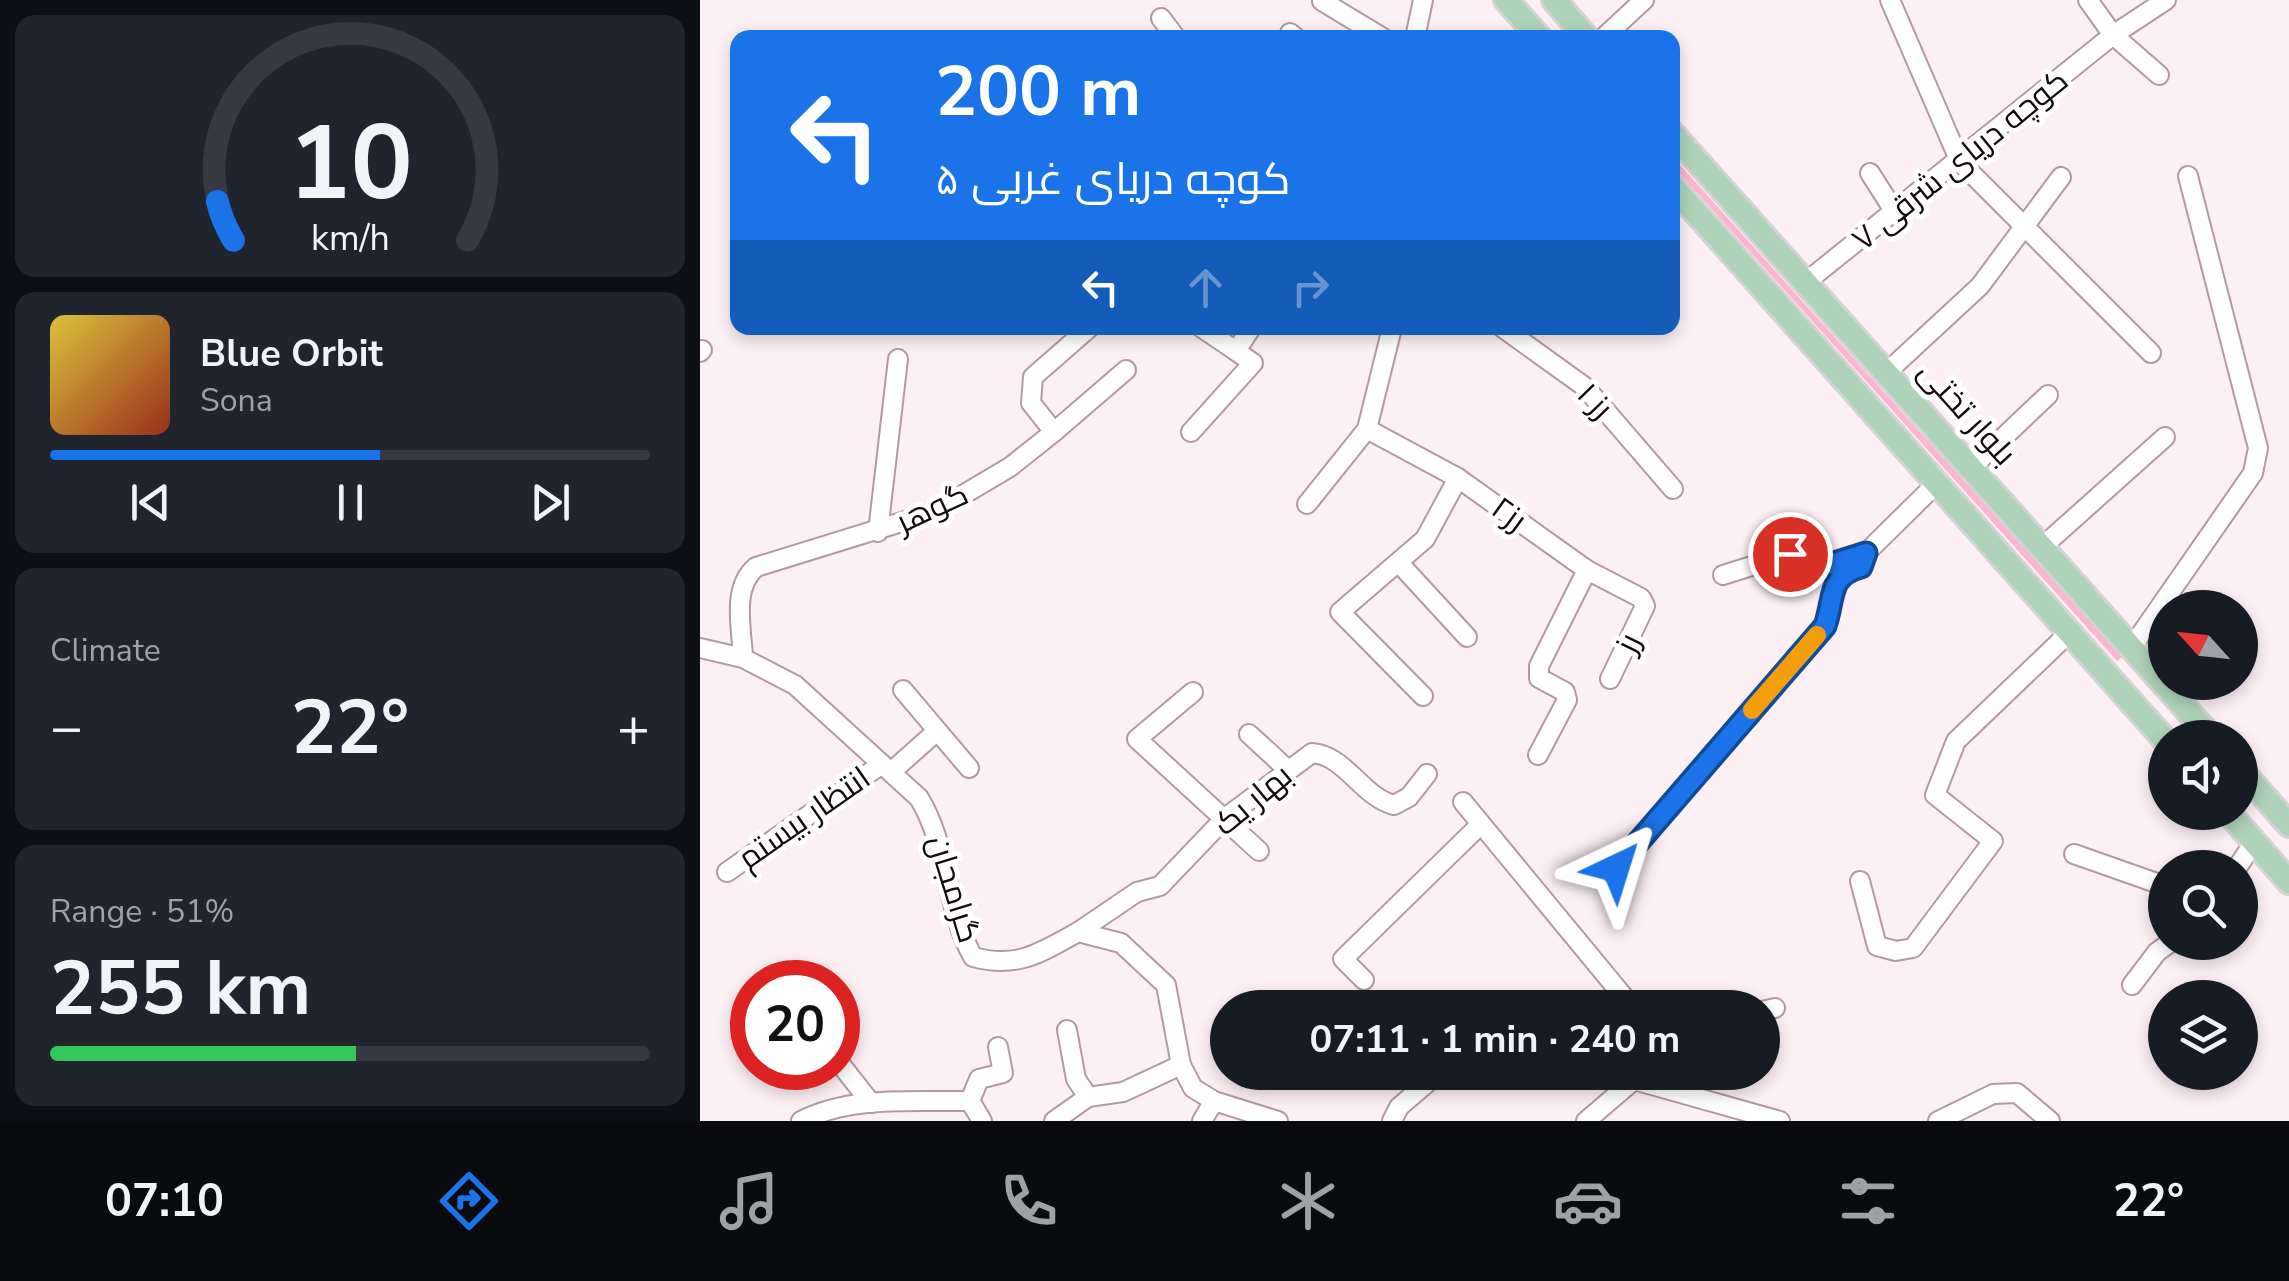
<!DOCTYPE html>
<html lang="en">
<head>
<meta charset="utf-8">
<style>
	:root { --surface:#171b24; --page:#20242c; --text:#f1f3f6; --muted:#9ea1a6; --line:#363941; --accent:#1a73e8 }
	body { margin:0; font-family:"Nunito Sans",Cairo,sans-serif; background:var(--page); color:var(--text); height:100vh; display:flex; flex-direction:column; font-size:38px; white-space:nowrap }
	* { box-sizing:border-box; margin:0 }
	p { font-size:32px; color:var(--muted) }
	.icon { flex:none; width:55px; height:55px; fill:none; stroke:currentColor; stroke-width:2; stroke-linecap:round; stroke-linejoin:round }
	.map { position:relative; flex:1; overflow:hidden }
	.drawer { display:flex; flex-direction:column; gap:15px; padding:15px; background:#0d0f14; width:700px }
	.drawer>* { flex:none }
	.guide { position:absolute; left:30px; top:30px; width:950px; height:305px; border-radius:20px; box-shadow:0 5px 15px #0003; background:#1a73e8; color:#fff; overflow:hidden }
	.needle { width:65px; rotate:297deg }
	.fabs { position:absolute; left:1448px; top:590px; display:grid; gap:20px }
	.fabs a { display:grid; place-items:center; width:110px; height:110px; border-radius:50%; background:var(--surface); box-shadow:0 5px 15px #0003; font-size:50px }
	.speed { position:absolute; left:30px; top:960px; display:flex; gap:20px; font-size:50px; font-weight:700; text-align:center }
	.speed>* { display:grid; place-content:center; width:130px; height:130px; border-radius:50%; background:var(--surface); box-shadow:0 5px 15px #0003; line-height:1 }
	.speed .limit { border:15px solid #d22; background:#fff; color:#111 }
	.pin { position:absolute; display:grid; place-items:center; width:85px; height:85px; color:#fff; margin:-42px; border:5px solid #fff; border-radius:50%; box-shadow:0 2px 10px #0007 }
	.me { position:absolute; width:110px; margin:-55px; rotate:41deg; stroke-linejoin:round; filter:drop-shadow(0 0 8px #0008) }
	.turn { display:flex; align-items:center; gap:35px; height:210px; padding:0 40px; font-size:45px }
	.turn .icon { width:130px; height:130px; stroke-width:2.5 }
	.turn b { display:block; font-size:70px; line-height:85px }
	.lanes { display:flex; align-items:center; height:95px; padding:0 40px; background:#0003; justify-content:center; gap:50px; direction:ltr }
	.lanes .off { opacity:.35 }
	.big { font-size:75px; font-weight:700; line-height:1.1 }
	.drawer .tile { flex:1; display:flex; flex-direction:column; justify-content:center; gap:15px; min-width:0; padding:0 35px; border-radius:20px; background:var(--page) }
	.drawer .dial { align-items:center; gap:0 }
	.dial svg { height:260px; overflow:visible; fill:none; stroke:var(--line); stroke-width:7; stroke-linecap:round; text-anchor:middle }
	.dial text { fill:var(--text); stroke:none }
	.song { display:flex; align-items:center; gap:30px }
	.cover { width:120px; height:120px; border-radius:15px; background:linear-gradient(135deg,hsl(50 70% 55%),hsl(10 70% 35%)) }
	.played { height:10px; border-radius:5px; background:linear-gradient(90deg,var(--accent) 55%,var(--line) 55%) }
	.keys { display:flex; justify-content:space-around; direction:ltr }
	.heat { display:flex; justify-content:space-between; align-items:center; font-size:55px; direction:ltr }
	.charge { height:15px; border-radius:8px; background:linear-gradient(90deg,#34c759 51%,var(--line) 0) }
	.trip { position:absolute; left:510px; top:990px; width:570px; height:100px; border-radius:50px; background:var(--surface); box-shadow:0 5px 15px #0003; font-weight:700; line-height:100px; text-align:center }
	.dock { display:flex; height:160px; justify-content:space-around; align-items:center; background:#090b0e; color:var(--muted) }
	.dock .icon { width:70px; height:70px }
	.dock .current { color:var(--accent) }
	.dock b { font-size:45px; color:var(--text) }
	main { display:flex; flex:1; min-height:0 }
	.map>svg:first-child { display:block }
</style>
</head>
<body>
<main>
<section class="drawer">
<div class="tile dial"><svg viewBox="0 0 100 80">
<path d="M14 69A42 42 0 1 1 86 69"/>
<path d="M14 69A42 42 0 0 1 9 57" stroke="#1a73e8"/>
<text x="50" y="56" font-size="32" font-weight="700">10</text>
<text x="50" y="72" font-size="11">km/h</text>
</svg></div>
<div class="tile">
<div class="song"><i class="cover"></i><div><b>Blue Orbit</b><p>Sona</p></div></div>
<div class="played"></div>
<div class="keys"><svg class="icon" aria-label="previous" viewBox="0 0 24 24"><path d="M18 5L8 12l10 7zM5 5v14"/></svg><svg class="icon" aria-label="pause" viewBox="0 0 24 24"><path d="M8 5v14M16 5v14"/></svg><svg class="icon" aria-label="next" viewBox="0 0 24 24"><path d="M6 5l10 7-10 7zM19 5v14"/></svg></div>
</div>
<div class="tile"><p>Climate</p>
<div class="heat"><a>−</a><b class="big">22°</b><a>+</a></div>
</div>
<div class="tile"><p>Range · 51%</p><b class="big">255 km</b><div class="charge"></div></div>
</section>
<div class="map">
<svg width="1589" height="1121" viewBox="0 0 1589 1121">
	<rect width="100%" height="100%" fill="#fdf0f4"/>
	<path fill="#fbb5ce" d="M973,157L1422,657L1417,661L973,166Z"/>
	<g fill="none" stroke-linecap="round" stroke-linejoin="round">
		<defs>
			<g id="minor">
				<path d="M1190,0L1260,162L1451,353"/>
				<path d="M1388,0L1413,35L1459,75"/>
				<path d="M622,1L683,38"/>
				<path d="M461,18L476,38"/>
				<path d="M590,33L596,38"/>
				<path d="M715,38L723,0"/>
				<path d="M903,38L944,0"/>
				<path d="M1170,173L1196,214"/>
				<path d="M1106,282L1413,35L1466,0"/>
				<path d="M502,328L536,351L551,328"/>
				<path d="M803,328L885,387L973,489"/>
				<path d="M0,352L2,350"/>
				<path d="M1187,372L1280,286L1361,177"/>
				<path d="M667,429L758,478L887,570L941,598L945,606L910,679"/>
				<path d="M354,432L426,370"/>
				<path d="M491,432L553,363L536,351"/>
				<path d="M1272,467L1348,395"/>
				<path d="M607,504L667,429L692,328"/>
				<path d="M178,532L198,359"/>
				<path d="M1342,547L1465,437"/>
				<path d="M699,563L767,637"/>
				<path d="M1023,575L1090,554L1122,567L1166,553L1238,482"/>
				<path d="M1432,647L1553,473L1558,448L1488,176"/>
				<path d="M0,648L43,658L95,685L219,798C249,847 245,907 273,957C317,969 340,953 378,932L421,943L466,985L481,1065L493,1088L514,1101L578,1121"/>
				<path d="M43,658C42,629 31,588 56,567L234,512L310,467L354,432L331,403L333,377L389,328"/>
				<path d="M203,690L269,768"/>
				<path d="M493,692L437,739L559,851"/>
				<path d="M723,696L640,612L725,539L758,478"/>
				<path d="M549,734L587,769"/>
				<path d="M838,755L867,700L865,692L839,678V666L887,570"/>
				<path d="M191,772L237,731"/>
				<path d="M763,802L933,1008"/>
				<path d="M1374,854L1465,886"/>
				<path d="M916,867L1125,626C1135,598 1127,576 1161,567L1166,553"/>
				<path d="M1537,868L1554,842"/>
				<path d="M27,872L182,764"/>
				<path d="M1160,881L1177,946L1196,951L1213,948L1293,841L1235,795L1256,741L1370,632"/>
				<path d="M378,932L437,892L460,886L525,818L612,753C645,755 662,797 694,805L709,797L727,774"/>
				<path d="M664,980L643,959L781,824"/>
				<path d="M1432,985L1457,952L1471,942"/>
				<path d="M818,1008L820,1005"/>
				<path d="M1020,1008L1024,1004L1041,1008"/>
				<path d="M1062,1011L1075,1008"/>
				<path d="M367,1030L376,1079L388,1097"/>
				<path d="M138,1061L171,1103"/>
				<path d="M270,1101L279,1079L303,1073L298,1047"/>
				<path d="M101,1121C151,1095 216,1102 270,1101L282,1121"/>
				<path d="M354,1121L388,1097L423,1092L481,1065"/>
				<path d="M502,1121L514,1101"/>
				<path d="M692,1121L699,1107L740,1072"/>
				<path d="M886,1121L934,1080L1080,1121"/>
				<path d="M1238,1121L1293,1094L1317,1093L1350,1121"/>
			</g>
			<g id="major">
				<path d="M806,0L840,38"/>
				<path d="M854,0L887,38"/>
				<path d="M972,133L1512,738"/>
				<path d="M972,186L1465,740"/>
				<path d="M1540,769L1589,825"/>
				<path d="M1528,812L1589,882"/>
			</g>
		</defs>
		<use href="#minor" stroke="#b599a2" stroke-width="22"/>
		<use href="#major" stroke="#d4d3d3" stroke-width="28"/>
		<use href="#minor" stroke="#fff" stroke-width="18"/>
		<use href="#major" stroke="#add3b8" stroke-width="22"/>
	</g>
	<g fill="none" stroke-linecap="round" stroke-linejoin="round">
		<defs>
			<path id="route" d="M916,868L1125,626C1135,598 1127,576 1161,567L1166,553L1122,567L1090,554"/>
		</defs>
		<use href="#route" stroke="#114b97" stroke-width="25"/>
		<use href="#route" stroke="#1a73e8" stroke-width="18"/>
		<path stroke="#f59e0b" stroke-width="18" d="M1052,710L1117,635"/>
	</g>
	<g text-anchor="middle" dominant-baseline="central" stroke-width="10" stroke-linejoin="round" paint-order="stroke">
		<g font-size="32" fill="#12090c" stroke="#fff">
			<text transform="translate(1260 160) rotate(-39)">کوچه دریای شرقی ۷</text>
			<text transform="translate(895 401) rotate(46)">رز ۱</text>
			<text transform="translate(1267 413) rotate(48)">بلوار تختی</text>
			<text transform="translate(232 508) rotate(-25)">گوهر</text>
			<text transform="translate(809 514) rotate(36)">رز۲</text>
			<text transform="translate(928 643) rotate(-64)">رز</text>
			<text transform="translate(553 800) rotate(-40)">بهار یک</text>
			<text transform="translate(104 818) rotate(-35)">انتظار بیستم</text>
			<text transform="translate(254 889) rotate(73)">گرامجان</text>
		</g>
	</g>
</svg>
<div class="fabs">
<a><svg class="needle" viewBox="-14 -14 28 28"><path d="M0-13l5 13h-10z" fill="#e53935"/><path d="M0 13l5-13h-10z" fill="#9ea1a6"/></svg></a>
<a><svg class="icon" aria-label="sound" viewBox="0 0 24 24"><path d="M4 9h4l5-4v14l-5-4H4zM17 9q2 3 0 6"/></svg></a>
<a><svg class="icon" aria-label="search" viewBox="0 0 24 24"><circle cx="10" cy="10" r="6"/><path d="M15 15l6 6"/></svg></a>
<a><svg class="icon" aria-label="layers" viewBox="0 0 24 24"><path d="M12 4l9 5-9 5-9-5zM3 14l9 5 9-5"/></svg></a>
</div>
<div class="speed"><div class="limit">20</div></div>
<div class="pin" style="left:1090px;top:554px;background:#d93025"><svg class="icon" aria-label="arrive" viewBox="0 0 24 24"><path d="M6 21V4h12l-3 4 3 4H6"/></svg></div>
<svg class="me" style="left:916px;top:868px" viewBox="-20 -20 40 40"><path d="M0-17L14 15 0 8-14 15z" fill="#1a73e8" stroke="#fff" stroke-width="4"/></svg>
<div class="trip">07:11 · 1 min · 240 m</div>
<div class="guide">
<div class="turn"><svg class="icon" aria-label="left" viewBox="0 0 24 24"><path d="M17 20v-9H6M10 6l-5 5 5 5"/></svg><div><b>200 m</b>کوچه دریای غربی ۵</div></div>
<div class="lanes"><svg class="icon" aria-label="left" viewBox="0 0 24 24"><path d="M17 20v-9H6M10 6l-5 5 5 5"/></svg><svg class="icon off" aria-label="ahead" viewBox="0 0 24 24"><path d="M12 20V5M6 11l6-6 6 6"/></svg><svg class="icon off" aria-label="right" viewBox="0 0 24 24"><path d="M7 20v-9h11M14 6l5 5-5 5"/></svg></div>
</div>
</div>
</main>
<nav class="dock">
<b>07:10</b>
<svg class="icon current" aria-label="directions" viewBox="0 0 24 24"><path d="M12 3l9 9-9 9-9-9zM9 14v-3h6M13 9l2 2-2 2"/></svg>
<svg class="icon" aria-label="music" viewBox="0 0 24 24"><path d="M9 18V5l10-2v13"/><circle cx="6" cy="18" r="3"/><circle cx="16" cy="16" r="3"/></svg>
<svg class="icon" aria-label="phone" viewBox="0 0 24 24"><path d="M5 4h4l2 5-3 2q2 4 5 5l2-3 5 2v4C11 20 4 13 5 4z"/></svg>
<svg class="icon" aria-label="climate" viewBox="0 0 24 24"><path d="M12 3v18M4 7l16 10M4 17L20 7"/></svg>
<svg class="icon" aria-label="car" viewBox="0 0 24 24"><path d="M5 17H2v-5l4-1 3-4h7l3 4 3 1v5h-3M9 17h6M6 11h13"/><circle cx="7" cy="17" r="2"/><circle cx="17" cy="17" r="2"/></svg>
<svg class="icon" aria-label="filters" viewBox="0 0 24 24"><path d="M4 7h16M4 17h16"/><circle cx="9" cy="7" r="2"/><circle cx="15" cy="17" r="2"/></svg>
<b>22°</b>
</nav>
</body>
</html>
